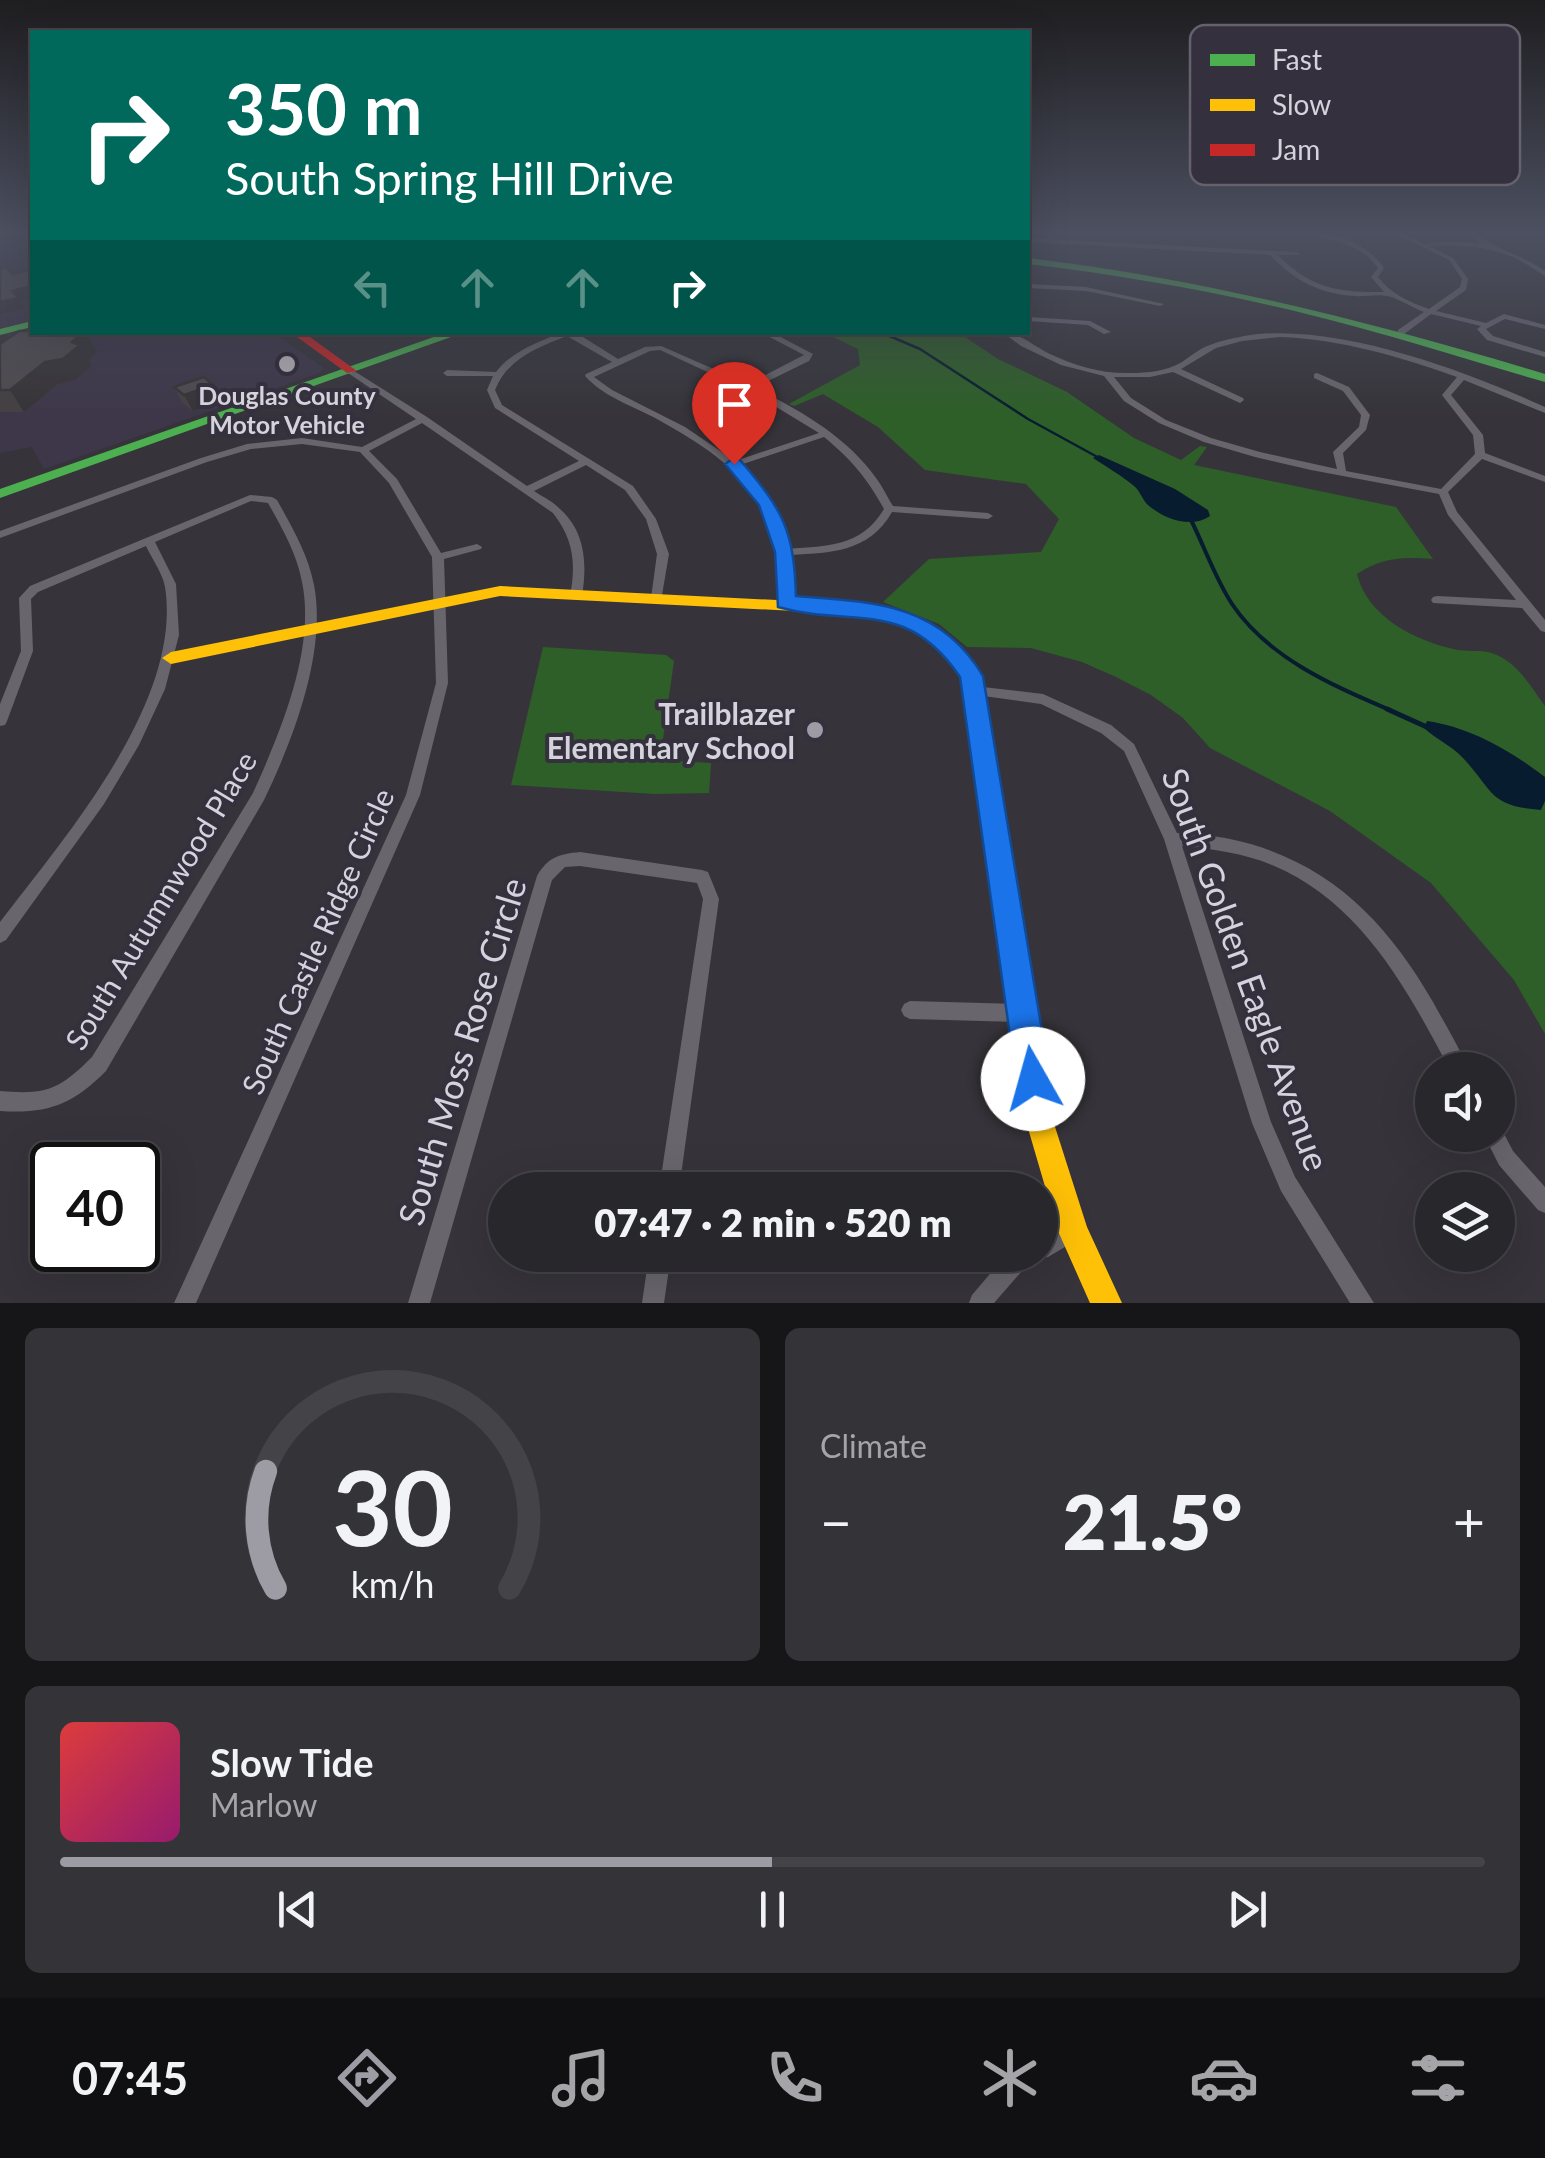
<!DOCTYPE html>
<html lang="en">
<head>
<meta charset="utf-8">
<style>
	:root { --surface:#28272c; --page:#343338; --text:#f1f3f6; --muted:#a5a5a9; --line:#444448; --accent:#9d9ba3 }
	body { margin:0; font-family:Lato,sans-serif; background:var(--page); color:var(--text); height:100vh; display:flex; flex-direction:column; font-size:38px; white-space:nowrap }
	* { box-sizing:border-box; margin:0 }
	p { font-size:32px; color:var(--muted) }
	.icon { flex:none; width:55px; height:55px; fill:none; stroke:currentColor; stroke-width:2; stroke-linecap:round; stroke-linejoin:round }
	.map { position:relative; height:1303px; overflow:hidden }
	.sheet { display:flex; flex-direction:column; gap:25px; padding:25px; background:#161518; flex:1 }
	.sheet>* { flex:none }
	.banner { position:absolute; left:30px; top:30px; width:1000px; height:305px; border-radius:0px; box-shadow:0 10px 40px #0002,0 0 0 2px var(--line); background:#00695c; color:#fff; overflow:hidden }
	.tools { position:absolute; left:1415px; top:1052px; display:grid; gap:20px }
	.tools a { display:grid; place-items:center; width:100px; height:100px; border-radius:50%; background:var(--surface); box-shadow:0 10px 40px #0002,0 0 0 2px var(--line); font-size:50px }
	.speed { position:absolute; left:30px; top:1142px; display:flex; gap:20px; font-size:50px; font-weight:700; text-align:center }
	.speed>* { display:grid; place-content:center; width:130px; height:130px; border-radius:50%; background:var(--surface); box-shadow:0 10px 40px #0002,0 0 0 2px var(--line); line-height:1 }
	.speed .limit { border:5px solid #111; border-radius:15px; background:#fff; color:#111 }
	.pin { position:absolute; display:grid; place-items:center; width:85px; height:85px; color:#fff; margin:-102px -42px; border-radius:50% 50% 50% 0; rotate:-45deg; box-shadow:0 0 10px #0007 }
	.pin .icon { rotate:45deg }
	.me { position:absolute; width:110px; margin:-55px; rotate:353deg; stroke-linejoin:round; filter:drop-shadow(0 0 8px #0008) }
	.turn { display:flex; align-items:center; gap:35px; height:210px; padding:0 30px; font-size:45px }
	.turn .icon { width:130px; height:130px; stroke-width:2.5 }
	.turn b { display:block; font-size:70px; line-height:85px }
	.lanes { display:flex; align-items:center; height:95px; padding:0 30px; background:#0003; justify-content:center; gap:50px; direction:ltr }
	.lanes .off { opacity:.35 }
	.big { font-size:75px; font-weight:800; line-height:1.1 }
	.sheet .tile { flex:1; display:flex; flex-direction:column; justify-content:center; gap:15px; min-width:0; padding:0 35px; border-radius:15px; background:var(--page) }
	.sheet .dial { align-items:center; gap:0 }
	.dial svg { height:260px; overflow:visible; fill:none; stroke:var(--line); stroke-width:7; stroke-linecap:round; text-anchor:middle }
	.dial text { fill:var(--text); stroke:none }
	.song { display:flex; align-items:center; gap:30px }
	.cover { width:120px; height:120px; border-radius:15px; background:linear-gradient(135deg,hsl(0 70% 55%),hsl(320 70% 35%)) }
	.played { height:10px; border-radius:5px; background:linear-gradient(90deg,var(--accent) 50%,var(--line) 50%) }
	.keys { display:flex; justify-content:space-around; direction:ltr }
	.heat { display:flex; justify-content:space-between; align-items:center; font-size:55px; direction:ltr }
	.sheet .tiles { flex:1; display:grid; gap:25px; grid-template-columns:1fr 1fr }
	.tile:last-child { grid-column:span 2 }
	.trip { position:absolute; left:488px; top:1172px; width:570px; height:100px; border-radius:50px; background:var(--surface); box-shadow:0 10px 40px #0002,0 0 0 2px var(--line); font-weight:800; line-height:100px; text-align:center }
	.menu { display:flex; height:160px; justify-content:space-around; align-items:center; background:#101012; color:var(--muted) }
	.menu .icon { width:70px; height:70px }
	.menu .selected { color:var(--accent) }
	.menu b { font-size:45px; color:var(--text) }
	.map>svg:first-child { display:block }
</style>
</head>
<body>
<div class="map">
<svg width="1545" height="1303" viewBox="0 0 1545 1303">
	<rect width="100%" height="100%" fill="#36343a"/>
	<g fill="#3d3749">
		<path d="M0,232H32V321L0,329Z"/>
		<path d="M32,328V332L273,333L324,368L319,373L44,469L32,447L0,453V360L8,334Z"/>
	</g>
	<g fill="#2e5f28">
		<path d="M825,333H959L998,359L1067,392L1134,438L1181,460L1200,446L1207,447L1194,465L1396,507L1433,559C1402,557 1384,557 1357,574C1367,617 1417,642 1458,650C1471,652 1485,649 1497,655C1519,665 1531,687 1545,706V1034L1514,980L1431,883L1330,811L1210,748L1183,718L1151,695L1116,677L1082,662L1031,648L967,647L939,624L883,602L929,559L1041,552L1059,519L1026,484L925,470L878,427L823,394L794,406L789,404L860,365L858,349Z"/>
		<path d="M543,647L666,655L674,661L660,760L711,763L709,793L655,794L511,785Z"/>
	</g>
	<g fill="#071d2f">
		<path d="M1099,455L1175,489L1208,510L1210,516C1191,529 1165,519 1149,506C1142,500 1141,492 1134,486C1122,476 1107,467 1093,458Z"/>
		<path d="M1427,721C1470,727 1511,751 1545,777V801L1541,810C1488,806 1494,791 1463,758C1452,746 1436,739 1424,728Z"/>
	</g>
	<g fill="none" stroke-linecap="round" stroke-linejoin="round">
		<path stroke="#071d2f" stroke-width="2.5" d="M880,332L920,349L1028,419L1101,459"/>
		<path stroke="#071d2f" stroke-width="4" d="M1191,520C1205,548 1215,578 1232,604C1269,659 1334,686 1392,711"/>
		<path stroke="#071d2f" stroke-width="5" d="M1387,709L1429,728"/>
		<g fill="#68666c" fill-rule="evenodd">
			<path d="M1301,232C1333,232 1365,241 1384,268L1378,277C1391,294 1409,302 1429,309L1460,287L1462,279L1449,260L1392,232H1400L1426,245C1440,239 1463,242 1480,244L1467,232H1474C1495,250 1521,254 1545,271V276C1536,271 1527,264 1517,259C1489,246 1459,245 1429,246L1453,258L1468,279L1466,290L1436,311L1486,323L1504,314L1545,325V329L1505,319L1486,329L1493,336L1545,352V357L1487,340L1477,329L1481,326L1431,314L1404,334H1398V330L1424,312C1413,308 1398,298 1387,296C1377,294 1365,297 1355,296C1319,294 1294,280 1270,255L1028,242V238L1297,252L1300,254L1299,255H1278C1310,288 1339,293 1384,292L1371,277L1378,268C1359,241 1329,241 1301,232Z"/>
			<path d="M1028,284L1086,287L1164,304L1160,306L1086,291L1028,288Z"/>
			<path d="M1028,317L1090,321L1111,332L1104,334L1088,325L1028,321Z"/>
			<path d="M561,332H575L618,359L645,347L661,346L748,384L804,355L760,332H771L813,354L809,361L754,388C799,409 847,437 876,478C883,487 887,497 893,506L988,513L993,516L988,519L892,512C869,553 829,553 787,555L792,603L790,606H782C776,584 777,560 772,537C758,478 707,447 657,419C633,406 604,397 585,376L586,374L612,362L567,336C537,348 508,358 495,390L502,405L633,486L656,519L669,554L661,601H653L651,598L657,554L646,519L625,490L586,465L534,491C543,497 554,502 561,510C586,533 587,565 582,596L576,600L570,596C576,564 574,540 553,513L422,423L369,451L397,479L441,553L477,544L482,547L481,549L444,559L448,683L420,795L196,1303H174L406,795L436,683L432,557L389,483L360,452L302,444L251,449L207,462L0,538V531L201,458L247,444L302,438L362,447L416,419L348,373V369H351L427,417L527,486L579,461L495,408L487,390L493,376H447L443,373L447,370L496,372C513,350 538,343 561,332ZM660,350L755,394L819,433L735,461L685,427L612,390L594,377L650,351ZM824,437C851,459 867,478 884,509C861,548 825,546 785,549C778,515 763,490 740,465Z"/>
			<path d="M1002,332C1019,332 1035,347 1050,354C1075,366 1103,374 1130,373C1148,373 1167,371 1182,362C1188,358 1194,353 1201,349C1214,342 1230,339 1244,336C1333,321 1464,370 1545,407V413L1464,380L1451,395L1483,435L1485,453L1545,476V482L1482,459L1448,492L1457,512L1545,620V632L1541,631L1522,608L1433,603L1431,600L1433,597L1437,596L1516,600L1448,515L1439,494L1311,470L1255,457L1204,442L1159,423L1124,401L1104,376L1061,365L1021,346ZM1280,337C1341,339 1400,357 1457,377L1442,395L1473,435L1475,454L1441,489L1346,471L1343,453L1366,430L1370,415L1349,387L1317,373L1314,374V378L1343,391L1361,415L1359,427L1333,452L1337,469L1260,452L1211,438L1166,420L1131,398L1114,377H1150L1173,372L1240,403L1244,400L1243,398L1181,369L1216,348L1242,341Z"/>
			<path d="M250,495L272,497L277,500C292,527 308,554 314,585C327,652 293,740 264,800L106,1071C72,1105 48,1114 0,1111V1091C46,1095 59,1090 92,1057L253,793C280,733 316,649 302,582C297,554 282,528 268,503L251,501L155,542L176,584L179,635L165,689L139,745L104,804L6,940L0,943V922C65,837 183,701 165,587C163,574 152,559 146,546L38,592L31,599L33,651L7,721L5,725L0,726V704L21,651L19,598L30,586Z"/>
			<path d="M974,686L1043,694L1111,725L1134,744L1177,833C1195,835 1213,835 1230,839C1326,859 1386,920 1433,1002C1445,1024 1459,1047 1469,1070H1450C1407,989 1361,902 1272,865C1243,853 1213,849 1182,846L1271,1122L1295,1177L1374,1303H1350L1281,1191L1252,1123L1164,839L1124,751L1101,733L1041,704L969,694L967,691L969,688Z"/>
			<path d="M580,852L702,870L708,872L719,899L679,1190H659L703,899L697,883L580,866L565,867L552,880L430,1303H408L537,876C548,857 559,854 580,852Z"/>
			<path d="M910,1001L1022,1004L1028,1007L1031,1013L1028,1019L1022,1022L910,1019L904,1016L901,1010L904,1004Z"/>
			<path d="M1498,1127L1501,1128L1513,1151L1545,1187V1213L1538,1210L1499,1165L1484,1135H1498Z"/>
			<path d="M1073,1220L1080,1224L1084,1231L1080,1238L1048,1257L1038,1259L1037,1263L1022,1271L994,1303H969L972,1295L1006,1255H1040V1237Z"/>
			<path d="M649,1255H671L664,1303H642Z"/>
		</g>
		<g fill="#4caf50" fill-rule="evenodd">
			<path d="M1028,258C1205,279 1375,323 1545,374V382C1481,364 1417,343 1353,326C1246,297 1138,277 1028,264Z"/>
			<path d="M32,321V327L0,335V329Z"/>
			<path d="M448,332H465L0,498V489Z"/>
			<path d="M925,624L957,648L980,676L1053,1118L1049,1128L1039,1132L1029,1128L1025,1118L962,678L945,656L919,634L916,630L919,626Z"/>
		</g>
		<g fill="#ffc107" fill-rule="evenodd">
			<path d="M500,586L875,605L931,626L934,630L925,636L873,615L500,596L171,664L162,658L171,652Z"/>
			<path d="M1039,1104L1049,1108L1087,1227L1122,1303H1090L1058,1231L1025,1118L1029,1108Z"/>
		</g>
		<path fill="#c62828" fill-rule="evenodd" d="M290,332H303L357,371L347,373Z"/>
	</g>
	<g fill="#444043">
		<path d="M0,344L97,352L89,359L92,366L75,380L58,384L24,412H0Z"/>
		<path d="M174,387L221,401L193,411L182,403Z"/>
	</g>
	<g fill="#373437">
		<path d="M32,286V297L21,300L25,308L0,314V302L12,291Z"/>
		<path d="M84,332H86L97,352L89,359L92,366L75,380L58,384L24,412L10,390Z"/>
		<path d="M213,385L221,401L193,411L184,395Z"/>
	</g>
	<g fill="#4f4b4e" stroke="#373437" stroke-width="2.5">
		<path d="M6,267L13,274L32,269V286L12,291L19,298L0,302V268Z"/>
		<path d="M19,331H32V332H84L72,342L80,345L63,359L45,362L10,390H0V344Z"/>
		<path d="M204,377L213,385L184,395L174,387Z"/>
	</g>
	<linearGradient id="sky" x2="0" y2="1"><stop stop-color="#1e1d20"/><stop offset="0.56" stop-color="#4c5060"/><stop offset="1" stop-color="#4c5060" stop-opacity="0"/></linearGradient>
	<rect width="1545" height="414" fill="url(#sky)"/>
	<path fill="#1a73e8" stroke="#114b97" stroke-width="2.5" d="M734,458L740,460C783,510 794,530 796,596C873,602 940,603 983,676L1050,1079L1045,1091L1033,1096L1021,1091L1016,1079L960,677C906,597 853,628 778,607L775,552L759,505L725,464Z"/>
	<g fill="#9d9ba3" stroke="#35303e" stroke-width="4">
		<circle cx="287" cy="364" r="10"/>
		<circle cx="815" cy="730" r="10"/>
	</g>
	<g text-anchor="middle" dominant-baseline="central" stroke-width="8" stroke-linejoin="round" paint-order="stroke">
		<g font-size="25" font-weight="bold" fill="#d4d2db" stroke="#35303e">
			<text x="287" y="395">Douglas County<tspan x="287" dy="29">Motor Vehicle</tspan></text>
		</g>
		<g font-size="30" font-weight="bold" fill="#d4d2db" stroke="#35303e" text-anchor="end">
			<text x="795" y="713">Trailblazer<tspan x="795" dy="34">Elementary School</tspan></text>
		</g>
		<g font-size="30" fill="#d4d2db" stroke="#35303e">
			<text transform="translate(160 900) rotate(-59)">South Autumnwood Place</text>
			<text transform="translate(317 941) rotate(-66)">South Castle Ridge Circle</text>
		</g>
		<g font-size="35" fill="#d4d2db" stroke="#35303e">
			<text transform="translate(1247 969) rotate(70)">South Golden Eagle Avenue</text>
			<text transform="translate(461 1051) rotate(-73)">South Moss Rose Circle</text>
		</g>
	</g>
	<rect x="1190" y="25" width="330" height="160" rx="15" fill="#35303e" stroke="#65616d" stroke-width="2.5"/>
	<rect x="1210" y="54" width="45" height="12" fill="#4caf50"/>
	<rect x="1210" y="99" width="45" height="12" fill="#ffc107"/>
	<rect x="1210" y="144" width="45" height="12" fill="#c62828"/>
	<g font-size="28" fill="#d4d2db">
		<text x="1272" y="70">Fast</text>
		<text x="1272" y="115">Slow</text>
		<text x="1272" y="160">Jam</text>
	</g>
</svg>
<div class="tools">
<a><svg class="icon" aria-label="sound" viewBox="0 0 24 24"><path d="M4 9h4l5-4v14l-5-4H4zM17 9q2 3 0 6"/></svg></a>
<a><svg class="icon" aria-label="layers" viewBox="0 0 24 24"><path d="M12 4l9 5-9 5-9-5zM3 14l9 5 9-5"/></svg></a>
</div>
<div class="speed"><div class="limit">40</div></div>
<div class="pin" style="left:734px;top:464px;background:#d93025"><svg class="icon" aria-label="arrive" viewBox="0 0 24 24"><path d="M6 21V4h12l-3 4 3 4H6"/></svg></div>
<svg class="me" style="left:1033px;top:1079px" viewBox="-20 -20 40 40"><circle r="19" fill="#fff"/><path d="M0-13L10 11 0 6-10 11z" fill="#1a73e8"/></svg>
<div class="trip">07:47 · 2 min · 520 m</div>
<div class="banner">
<div class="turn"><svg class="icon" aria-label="right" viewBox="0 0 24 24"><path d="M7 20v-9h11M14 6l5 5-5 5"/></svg><div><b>350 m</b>South Spring Hill Drive</div></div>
<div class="lanes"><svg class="icon off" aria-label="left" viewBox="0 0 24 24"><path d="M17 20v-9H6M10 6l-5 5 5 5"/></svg><svg class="icon off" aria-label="ahead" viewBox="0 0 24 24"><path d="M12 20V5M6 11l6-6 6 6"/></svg><svg class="icon off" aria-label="ahead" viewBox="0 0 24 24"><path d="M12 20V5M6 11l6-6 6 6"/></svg><svg class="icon" aria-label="right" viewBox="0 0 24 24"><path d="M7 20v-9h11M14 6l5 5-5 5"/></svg></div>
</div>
</div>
<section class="sheet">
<div class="tiles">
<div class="tile dial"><svg viewBox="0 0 100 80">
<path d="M14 69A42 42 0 1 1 86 69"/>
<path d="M14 69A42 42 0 0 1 11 33" stroke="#9d9ba3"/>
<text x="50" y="56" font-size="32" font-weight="700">30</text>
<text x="50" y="72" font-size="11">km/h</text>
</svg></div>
<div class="tile"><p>Climate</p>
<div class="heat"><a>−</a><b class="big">21.5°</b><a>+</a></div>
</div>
<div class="tile">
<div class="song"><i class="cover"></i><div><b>Slow Tide</b><p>Marlow</p></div></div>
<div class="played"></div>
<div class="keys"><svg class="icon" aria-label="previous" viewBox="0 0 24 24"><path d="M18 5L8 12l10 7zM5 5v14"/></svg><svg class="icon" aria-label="pause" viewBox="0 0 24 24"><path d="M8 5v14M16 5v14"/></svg><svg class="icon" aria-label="next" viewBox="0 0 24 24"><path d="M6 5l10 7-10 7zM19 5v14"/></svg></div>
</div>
</div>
</section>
<nav class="menu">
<b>07:45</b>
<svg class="icon selected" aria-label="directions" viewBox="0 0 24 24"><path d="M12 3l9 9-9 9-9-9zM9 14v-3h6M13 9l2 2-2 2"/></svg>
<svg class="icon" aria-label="music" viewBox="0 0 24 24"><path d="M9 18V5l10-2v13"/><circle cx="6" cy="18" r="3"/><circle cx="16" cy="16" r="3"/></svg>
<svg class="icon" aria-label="phone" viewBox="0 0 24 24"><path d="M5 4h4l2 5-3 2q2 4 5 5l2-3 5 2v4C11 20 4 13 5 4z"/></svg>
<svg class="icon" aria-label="climate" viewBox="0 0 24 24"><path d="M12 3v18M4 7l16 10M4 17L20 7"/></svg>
<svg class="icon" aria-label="car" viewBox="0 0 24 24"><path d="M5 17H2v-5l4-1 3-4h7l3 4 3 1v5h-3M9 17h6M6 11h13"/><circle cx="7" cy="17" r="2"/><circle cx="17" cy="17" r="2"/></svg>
<svg class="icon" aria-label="filters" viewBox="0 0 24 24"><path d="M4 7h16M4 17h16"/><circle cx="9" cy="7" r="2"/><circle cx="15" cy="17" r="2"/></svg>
</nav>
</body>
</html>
